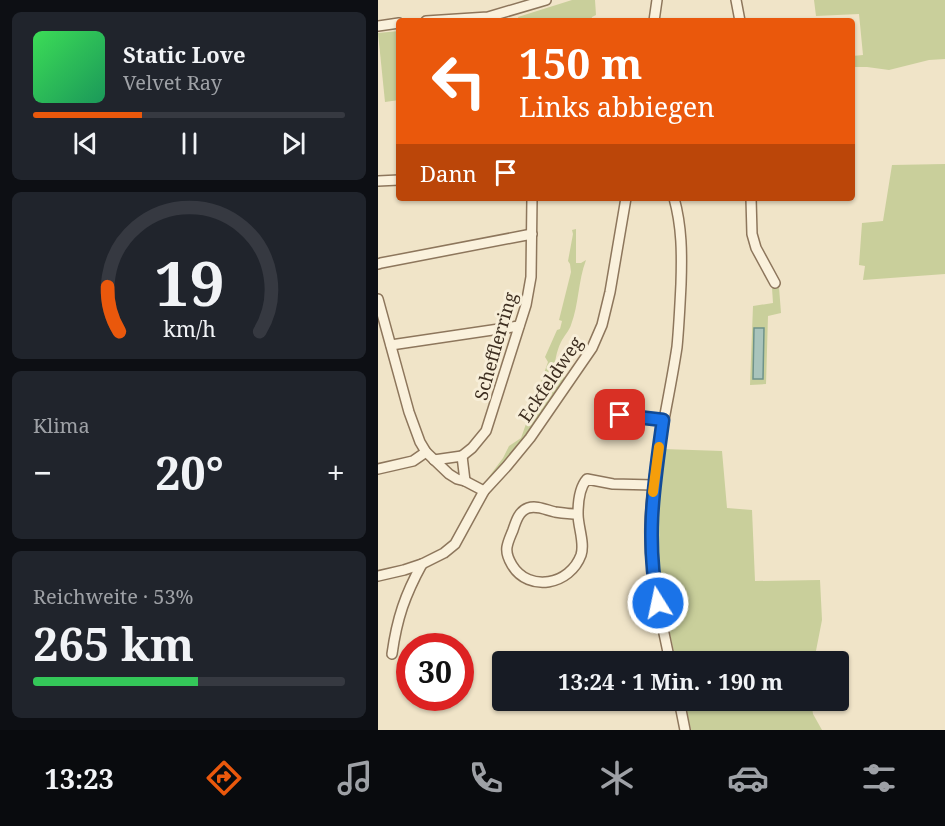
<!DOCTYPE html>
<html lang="de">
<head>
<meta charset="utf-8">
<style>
	:root { --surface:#171b24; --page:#20242c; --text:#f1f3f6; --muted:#9ea1a6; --line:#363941; --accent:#ea580c }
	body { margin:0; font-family:"Noto Serif",serif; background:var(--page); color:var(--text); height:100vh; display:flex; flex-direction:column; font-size:22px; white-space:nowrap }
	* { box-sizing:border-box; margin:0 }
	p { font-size:20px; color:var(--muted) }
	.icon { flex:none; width:33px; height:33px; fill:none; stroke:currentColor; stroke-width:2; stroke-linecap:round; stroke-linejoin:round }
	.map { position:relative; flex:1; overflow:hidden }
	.side { display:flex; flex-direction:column; gap:12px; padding:12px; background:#0d0f14; width:378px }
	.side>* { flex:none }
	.guide { position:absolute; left:18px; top:18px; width:459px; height:183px; border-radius:6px; box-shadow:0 2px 4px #0004; background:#ea580c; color:#fff; overflow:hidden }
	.speed { position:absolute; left:18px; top:633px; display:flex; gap:12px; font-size:30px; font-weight:700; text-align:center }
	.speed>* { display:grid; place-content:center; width:78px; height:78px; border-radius:50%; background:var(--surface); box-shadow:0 2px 4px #0004; line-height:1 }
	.speed .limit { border:9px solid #d22; background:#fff; color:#111 }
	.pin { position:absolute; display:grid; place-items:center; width:51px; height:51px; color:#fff; margin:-26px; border-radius:12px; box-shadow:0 3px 9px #0006 }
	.me { position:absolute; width:66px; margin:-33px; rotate:350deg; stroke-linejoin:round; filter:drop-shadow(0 0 4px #0008) }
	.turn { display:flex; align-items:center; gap:21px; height:126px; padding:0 24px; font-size:27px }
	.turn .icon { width:78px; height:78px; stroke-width:2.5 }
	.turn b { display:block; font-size:42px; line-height:51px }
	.then { display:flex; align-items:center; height:57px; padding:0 24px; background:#0003; gap:12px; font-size:22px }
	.big { font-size:45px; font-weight:700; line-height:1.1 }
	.side .widget { flex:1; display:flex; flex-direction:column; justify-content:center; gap:9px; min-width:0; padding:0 21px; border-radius:9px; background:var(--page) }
	.side .dial { align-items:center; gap:0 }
	.dial svg { height:156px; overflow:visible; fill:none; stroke:var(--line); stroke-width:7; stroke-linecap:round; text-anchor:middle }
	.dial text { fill:var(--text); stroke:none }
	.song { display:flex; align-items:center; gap:18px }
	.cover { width:72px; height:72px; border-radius:9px; background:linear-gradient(135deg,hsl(130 70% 55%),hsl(150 70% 35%)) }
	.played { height:6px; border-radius:3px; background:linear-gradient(90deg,var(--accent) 35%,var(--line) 35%) }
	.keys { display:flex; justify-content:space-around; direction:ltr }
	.heat { display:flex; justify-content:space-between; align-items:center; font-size:33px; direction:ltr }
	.charge { height:9px; border-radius:4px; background:linear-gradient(90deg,#34c759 53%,var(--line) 0) }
	.trip { position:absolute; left:114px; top:651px; width:357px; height:60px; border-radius:6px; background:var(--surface); box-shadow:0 2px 4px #0004; font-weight:700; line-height:60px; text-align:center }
	.tabs { display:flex; height:96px; justify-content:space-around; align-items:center; background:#090b0e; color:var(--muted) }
	.tabs .icon { width:42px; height:42px }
	.tabs .active { color:var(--accent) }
	.tabs b { font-size:27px; color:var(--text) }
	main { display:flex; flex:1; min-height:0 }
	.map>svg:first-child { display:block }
</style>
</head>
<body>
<main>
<section class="side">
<div class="widget">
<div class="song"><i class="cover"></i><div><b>Static Love</b><p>Velvet Ray</p></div></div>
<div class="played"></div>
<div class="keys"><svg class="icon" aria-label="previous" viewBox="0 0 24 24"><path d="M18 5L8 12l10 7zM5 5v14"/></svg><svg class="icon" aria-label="pause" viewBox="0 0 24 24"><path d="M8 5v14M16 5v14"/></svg><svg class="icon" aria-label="next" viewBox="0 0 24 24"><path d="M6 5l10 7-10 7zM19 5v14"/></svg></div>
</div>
<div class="widget dial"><svg viewBox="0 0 100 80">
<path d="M14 69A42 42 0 1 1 86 69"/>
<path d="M14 69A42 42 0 0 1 8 46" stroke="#ea580c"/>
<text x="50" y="56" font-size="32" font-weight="700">19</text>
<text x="50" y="72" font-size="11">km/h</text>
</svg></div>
<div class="widget"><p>Klima</p>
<div class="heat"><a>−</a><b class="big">20°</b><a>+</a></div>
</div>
<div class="widget"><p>Reichweite · 53%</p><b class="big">265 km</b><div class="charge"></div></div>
</section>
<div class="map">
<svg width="567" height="730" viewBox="0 0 567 730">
	<rect width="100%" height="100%" fill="#f0e4c8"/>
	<g fill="#c9cf9b">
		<path d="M194,0H217L218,15L214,17L213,21H141L140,17Z"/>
		<path d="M436,0H567V59L551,60L511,70L489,67H474V56L485,55L481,14L438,16Z"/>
		<path d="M21,31V100L7,102L0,33Z"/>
		<path d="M567,164V274L485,280L487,266L481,265L484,223L505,221L514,165Z"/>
		<path d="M198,229V263H203L208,260C200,281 201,304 193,325C191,331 186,336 183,342C178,352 177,363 175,374L188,378L147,441L134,453L122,467L118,475L110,478L125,458L131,446L143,438L170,362L167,357L179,330L182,329L184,321L181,320L193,272L192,264L190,261L195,234L194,230Z"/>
		<path d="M401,287L403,313L390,316L388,384L372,385L375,306L395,303L394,288Z"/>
		<path d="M285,449L344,451L349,508L374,510L377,581L442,580L444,620L436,661H298L281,583L277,530Z"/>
		<path d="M307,701H433L435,714L444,730H313Z"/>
	</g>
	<path fill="#a9c4bc" stroke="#6f938a" stroke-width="1.5" d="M376,328H386L385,379H375Z"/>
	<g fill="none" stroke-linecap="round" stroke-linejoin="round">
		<defs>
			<g id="minor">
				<path d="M358,0L362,21"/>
				<path d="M48,21L110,17L168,0"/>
				<path d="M276,21L279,0"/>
				<path d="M0,26L21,23"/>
				<path d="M0,181L21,180"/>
				<path d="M373,198L374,234L378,248L397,283"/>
				<path d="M0,264L3,263L154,234"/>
				<path d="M0,299L31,412L42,442L48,452L71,474L79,479L87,481L106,491"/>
				<path d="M13,345L141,326"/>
				<path d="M242,415L285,420"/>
				<path d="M84,456L94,448L108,431L148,305L153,277L154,198"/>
				<path d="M56,460L84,456L87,481"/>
				<path d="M0,469L35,461L48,452"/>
				<path d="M200,514C200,527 207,543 203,555C192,585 151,593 134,565C131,560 128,553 129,547C130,541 133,535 135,530C138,521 141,511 150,508C159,505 168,510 177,512C184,513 192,514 200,514C200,502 201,488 209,479L235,484L276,485"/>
				<path d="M0,576L26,570L44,564L66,553L77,544L106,491L129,466L152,438L214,348L224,325L232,292L248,198"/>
				<path d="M14,654C19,618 27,595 44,564"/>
				<path d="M292,662C283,617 271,573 272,527C274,466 290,407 299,347C301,326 302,305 303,284C304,254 304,227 296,198"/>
				<path d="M301,700L307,730"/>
			</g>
		</defs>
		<use href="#minor" stroke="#8d765c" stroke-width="12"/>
		<use href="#minor" stroke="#faf1dc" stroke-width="9"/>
	</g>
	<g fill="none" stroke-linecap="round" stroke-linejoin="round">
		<defs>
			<path id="route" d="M242,415L285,420C276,485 267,538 280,603"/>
		</defs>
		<use href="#route" stroke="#114b97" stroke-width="15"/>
		<use href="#route" stroke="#1a73e8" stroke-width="10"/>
		<path stroke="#f59e0b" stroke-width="10" d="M275,492L281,447"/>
	</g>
	<g text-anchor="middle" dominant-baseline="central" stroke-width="6" stroke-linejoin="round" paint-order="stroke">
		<g font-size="18" fill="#3d2e20" stroke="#f7eed8">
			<text transform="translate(117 346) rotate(-74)">Schefflerring</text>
			<text transform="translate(172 379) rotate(-56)">Eckfeldweg</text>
		</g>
	</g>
</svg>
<div class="speed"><div class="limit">30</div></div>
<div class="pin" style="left:242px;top:415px;background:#d93025"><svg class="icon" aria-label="arrive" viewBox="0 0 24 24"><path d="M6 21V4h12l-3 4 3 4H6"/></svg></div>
<svg class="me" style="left:280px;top:603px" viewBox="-20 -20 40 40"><circle r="17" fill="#1a73e8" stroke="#fff" stroke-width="3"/><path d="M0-11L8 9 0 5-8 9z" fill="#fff"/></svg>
<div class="trip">13:24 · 1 Min. · 190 m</div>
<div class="guide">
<div class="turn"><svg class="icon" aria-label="left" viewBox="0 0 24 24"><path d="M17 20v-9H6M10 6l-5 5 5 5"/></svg><div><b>150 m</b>Links abbiegen</div></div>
<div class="then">Dann<svg class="icon" aria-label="arrive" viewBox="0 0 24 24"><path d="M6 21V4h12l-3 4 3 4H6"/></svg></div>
</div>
</div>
</main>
<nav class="tabs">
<b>13:23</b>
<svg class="icon active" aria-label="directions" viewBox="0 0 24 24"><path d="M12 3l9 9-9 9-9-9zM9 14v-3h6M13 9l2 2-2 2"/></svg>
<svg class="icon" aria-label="music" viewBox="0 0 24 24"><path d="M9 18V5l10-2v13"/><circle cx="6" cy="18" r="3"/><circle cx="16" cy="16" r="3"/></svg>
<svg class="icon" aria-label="phone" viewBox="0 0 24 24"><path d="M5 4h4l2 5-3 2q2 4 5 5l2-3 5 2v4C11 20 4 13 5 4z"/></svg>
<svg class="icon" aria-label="climate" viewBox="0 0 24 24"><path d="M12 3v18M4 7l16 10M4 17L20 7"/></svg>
<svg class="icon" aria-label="car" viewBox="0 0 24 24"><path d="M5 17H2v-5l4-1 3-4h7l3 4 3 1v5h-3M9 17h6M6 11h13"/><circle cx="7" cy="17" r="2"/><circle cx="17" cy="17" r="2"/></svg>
<svg class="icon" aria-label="filters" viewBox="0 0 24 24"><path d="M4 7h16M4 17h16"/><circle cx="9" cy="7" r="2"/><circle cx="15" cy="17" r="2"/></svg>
</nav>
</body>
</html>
